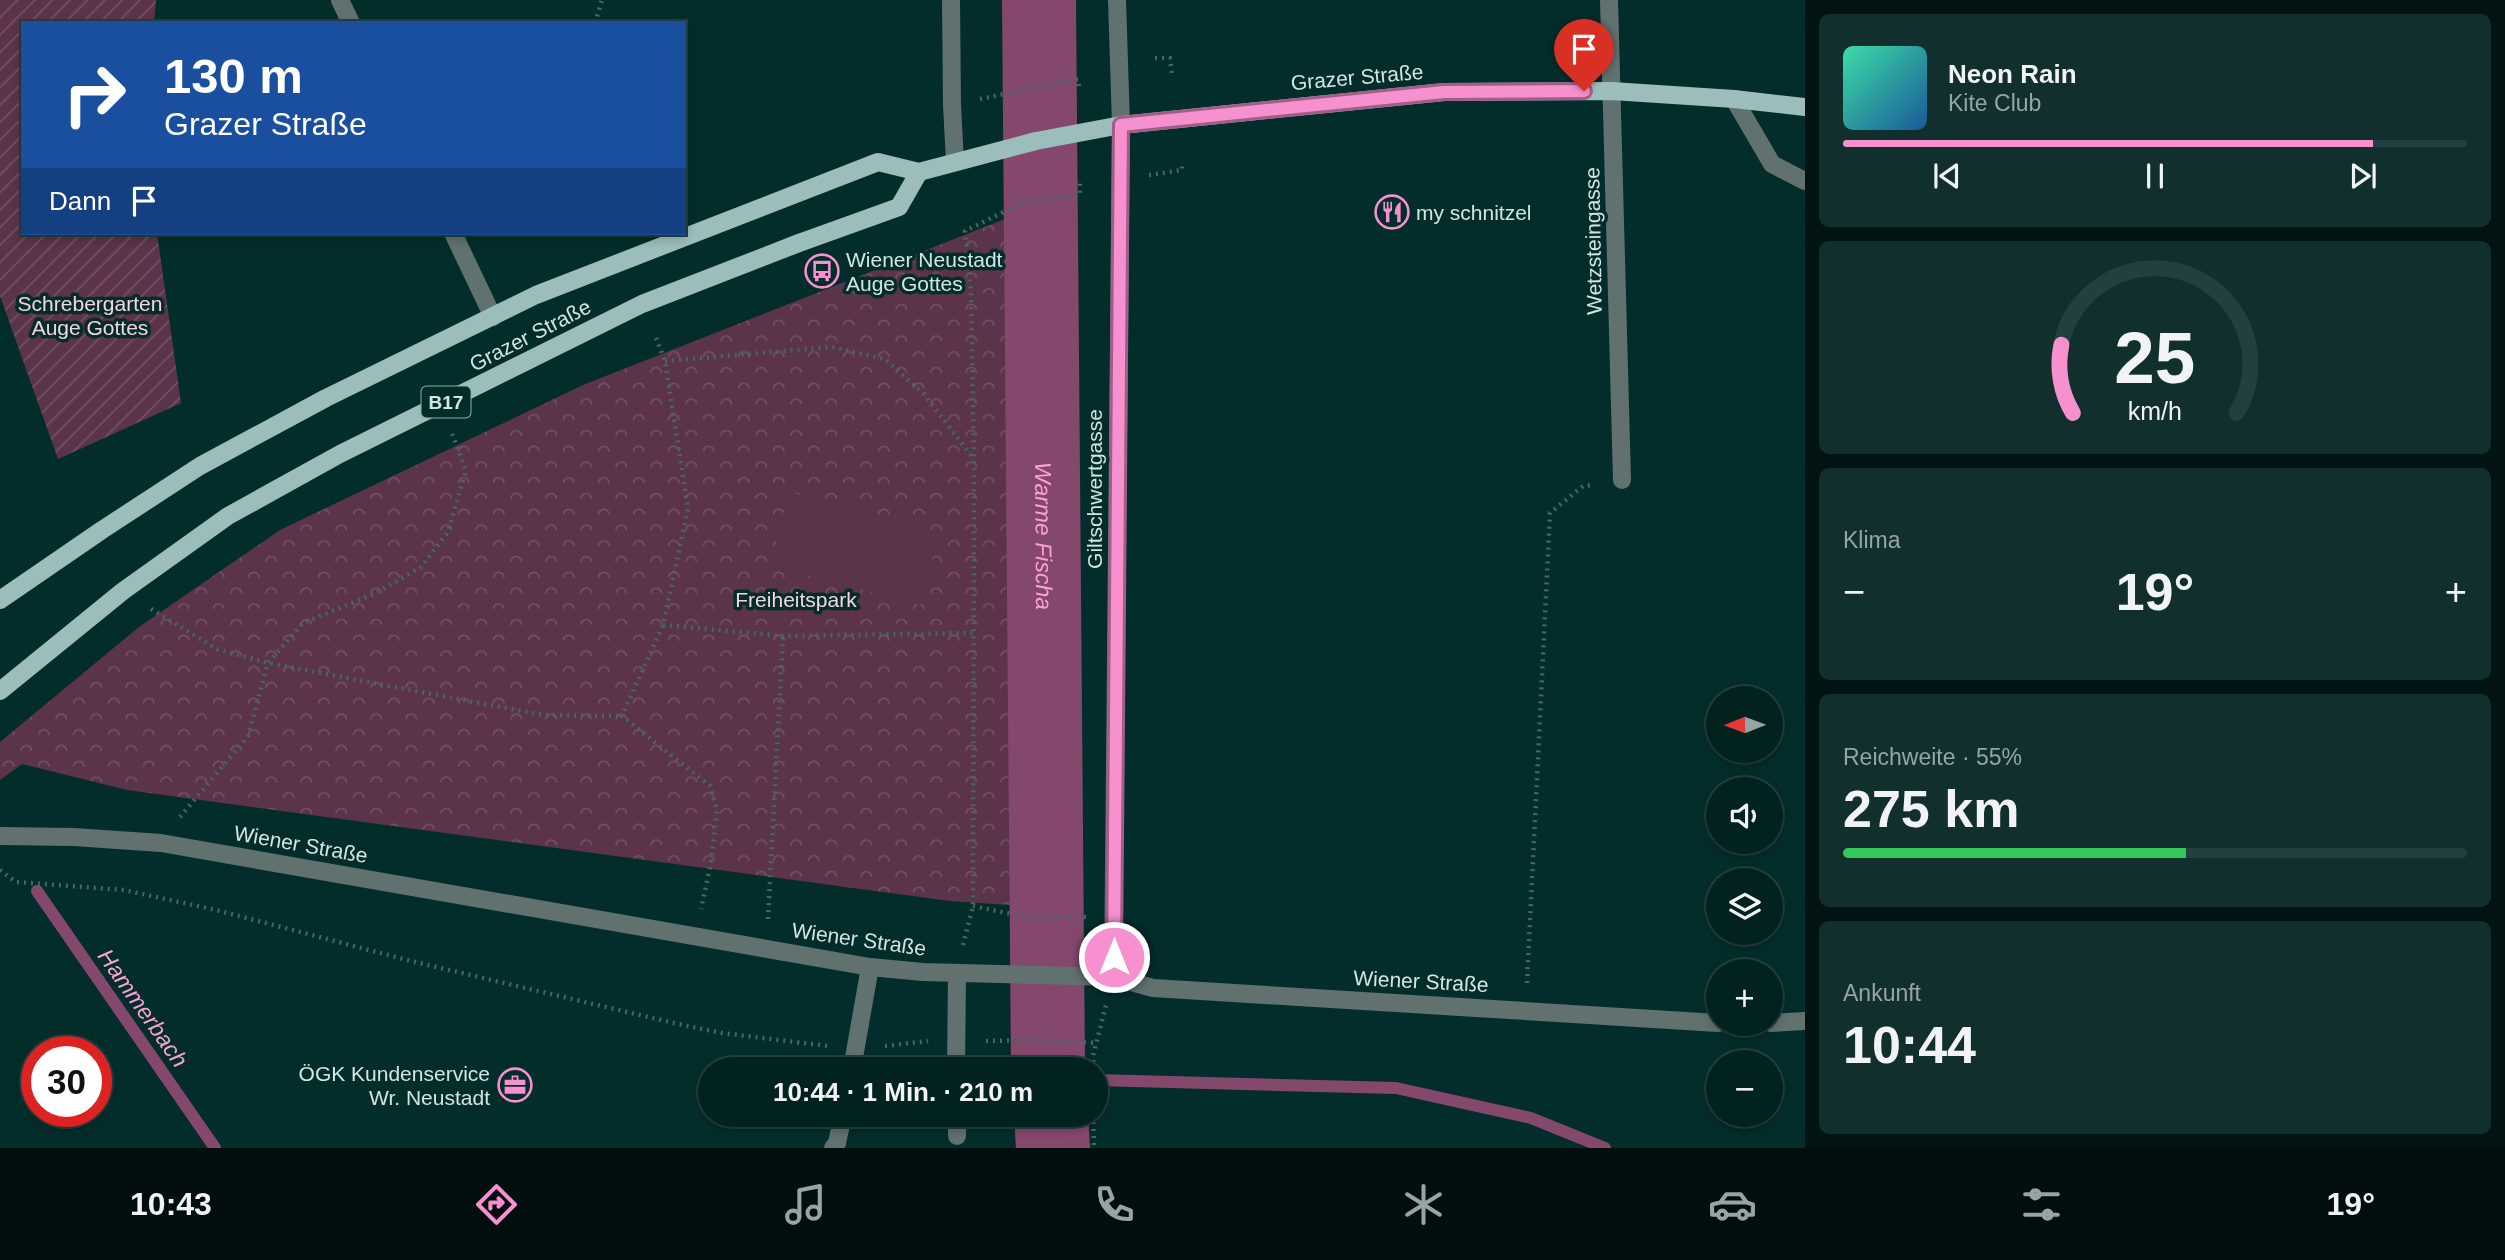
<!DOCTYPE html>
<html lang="de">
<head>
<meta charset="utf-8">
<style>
	:root { --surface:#022220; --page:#102f2d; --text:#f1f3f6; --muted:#96a4a5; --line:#233f3e; --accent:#f790ce }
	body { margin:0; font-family:Helvetica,sans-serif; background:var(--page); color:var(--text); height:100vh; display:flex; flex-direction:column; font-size:26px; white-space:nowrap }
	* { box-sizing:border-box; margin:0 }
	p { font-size:23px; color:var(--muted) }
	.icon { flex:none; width:38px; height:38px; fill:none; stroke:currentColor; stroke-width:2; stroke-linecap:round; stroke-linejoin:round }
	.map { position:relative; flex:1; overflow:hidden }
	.details { display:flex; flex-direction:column; gap:14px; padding:14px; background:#011312; width:700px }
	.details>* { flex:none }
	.top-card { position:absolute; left:21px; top:21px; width:665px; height:214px; border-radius:0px; box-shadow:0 4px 10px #0003,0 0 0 2px var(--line); background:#1a4fa0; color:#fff; overflow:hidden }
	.needle { width:46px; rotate:269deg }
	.controls { position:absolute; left:1706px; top:686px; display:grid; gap:14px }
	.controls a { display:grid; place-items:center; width:77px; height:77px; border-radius:50%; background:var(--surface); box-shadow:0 4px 10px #0003,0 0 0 2px var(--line); font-size:35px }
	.speed { position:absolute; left:21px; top:1036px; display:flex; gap:14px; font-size:35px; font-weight:700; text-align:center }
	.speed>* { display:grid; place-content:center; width:91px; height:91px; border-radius:50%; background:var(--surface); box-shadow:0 4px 10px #0003,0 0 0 2px var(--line); line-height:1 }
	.speed .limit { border:10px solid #d22; background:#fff; color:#111 }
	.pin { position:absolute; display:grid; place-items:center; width:60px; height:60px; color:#fff; margin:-72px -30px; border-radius:50% 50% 50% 0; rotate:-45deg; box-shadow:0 0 7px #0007 }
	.pin .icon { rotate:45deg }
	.me { position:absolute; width:77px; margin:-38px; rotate:0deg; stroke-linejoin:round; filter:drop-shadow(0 0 5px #0008) }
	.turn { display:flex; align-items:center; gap:24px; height:147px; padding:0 28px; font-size:32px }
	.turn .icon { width:91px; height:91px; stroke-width:2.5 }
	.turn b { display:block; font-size:49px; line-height:60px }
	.then { display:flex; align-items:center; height:66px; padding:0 28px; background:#0003; gap:14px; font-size:26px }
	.big { font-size:52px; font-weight:800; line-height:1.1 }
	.details .widget { flex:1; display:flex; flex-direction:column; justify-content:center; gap:10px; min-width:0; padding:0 24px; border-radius:10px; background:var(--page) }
	.details .dial { align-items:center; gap:0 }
	.dial svg { height:182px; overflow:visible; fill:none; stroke:var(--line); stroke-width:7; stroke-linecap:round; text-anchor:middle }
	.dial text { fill:var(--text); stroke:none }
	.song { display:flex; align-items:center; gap:21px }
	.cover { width:84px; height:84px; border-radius:10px; background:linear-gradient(135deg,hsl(160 70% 55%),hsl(210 70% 35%)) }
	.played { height:7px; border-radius:4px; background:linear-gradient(90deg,var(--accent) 85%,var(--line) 85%) }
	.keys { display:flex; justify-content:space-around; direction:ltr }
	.heat { display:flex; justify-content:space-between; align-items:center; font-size:38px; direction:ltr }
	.charge { height:10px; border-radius:5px; background:linear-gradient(90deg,#34c759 55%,var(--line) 0) }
	.trip { position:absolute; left:698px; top:1057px; width:410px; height:70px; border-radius:35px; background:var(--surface); box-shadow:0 4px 10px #0003,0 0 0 2px var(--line); font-weight:800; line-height:70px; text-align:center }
	.tabs { display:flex; height:112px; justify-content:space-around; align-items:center; background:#010e0d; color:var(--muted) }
	.tabs .icon { width:49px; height:49px }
	.tabs .selected { color:var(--accent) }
	.tabs b { font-size:32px; color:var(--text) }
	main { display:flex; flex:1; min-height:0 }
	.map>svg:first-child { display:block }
</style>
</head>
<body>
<main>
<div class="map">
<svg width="1805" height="1148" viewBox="0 0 1805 1148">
	<defs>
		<pattern id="park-crowns" width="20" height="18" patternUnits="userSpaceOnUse" patternTransform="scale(1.75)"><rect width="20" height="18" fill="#5b334b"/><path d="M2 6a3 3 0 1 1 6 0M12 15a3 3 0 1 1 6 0" fill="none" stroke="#725065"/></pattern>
		<pattern id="garden-furrows" width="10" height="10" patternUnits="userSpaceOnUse" patternTransform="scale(1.75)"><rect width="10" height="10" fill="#5b334b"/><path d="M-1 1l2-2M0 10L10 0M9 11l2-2" fill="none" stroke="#725065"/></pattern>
	</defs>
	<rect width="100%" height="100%" fill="#032d2b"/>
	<path fill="url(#park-crowns)" d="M1072,208L1074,909L950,901L127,790L22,764L0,780V742L139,627L280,530L583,385L1005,219Z"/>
	<path fill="url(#garden-furrows)" d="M0,0H156L154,23H23V233H157L181,403L58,459L0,296Z"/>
	<path fill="#5b334b" d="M789,492L939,532L920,605L770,565Z"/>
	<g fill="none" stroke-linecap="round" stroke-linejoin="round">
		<g stroke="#85486d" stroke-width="12">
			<path d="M37,891L215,1148"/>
			<path d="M1096,1080L1396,1088L1531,1118L1605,1148"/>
		</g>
		<g stroke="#85486d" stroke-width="74">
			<path id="s1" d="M1039,0L1048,1069"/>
			<path d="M1051,1115L1053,1148"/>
		</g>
		<g stroke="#456866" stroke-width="4.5" stroke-dasharray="2 5" stroke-linecap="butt">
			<path d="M595,23L602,0"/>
			<path d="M1155,58H1170L1172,74"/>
			<path d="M980,99L1078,79L1079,88"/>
			<path d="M1149,175L1182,170V164"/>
			<path d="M656,338L665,361L688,509L663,625L622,716L710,786L717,811L711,863L701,909"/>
			<path d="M665,361L832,347L885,359L924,394L973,458"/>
			<path d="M151,609L217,649L268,663L543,715L622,716"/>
			<path d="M663,625L783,636L973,633"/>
			<path d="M180,817L248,736L268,663L303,623L374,594L421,567L448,532L466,470L451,431"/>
			<path d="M0,870L16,882L124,890L216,910L411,961L678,1024L722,1033L828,1046"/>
			<path d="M973,906L1026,917H1086"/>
			<path d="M768,919L783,636"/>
			<path d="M963,945L973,906L974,459L971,292L965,231L1022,203L1080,195V181"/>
			<path d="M1527,983L1550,513L1583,486L1593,485"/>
			<path d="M986,1041L1029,1040L1096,1043"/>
			<path d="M885,1046L928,1041"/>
			<path d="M1093,1069V1056L1106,1005"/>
			<path d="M1093,1115L1094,1148"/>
		</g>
		<g stroke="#617170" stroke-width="18">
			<path d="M340,0L351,23"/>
			<path d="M951,0L952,105L955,162"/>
			<path d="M1609,0L1622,480"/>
			<path d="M1734,99L1772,164L1805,181"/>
			<path d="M453,233L493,317"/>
			<path d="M0,836L74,837L161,843L870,967L923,972L1113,977L1153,988L1718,1023"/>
			<path d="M1113,977L1121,125L1117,0"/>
			<path d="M1771,1023L1805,1021"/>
			<path d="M1728,1024H1761"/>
			<path d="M852,1069L870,967"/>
			<path d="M956,1069L957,973"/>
			<path d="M957,1115V1136"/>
			<path d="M833,1148L837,1143L843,1115"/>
		</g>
		<g stroke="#9bbdbb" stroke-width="18">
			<path d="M0,600L102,530L200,466L326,398L536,295L878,162L919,172L1036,141L1121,125L1444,92L1612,91L1734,99L1805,107"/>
			<path d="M0,691L123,591L228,516L340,454L642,304L799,243L899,207L919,172"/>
		</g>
	</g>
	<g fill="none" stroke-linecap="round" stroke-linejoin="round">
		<defs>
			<path id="route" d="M1114,957L1121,125L1444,92L1584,91"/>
		</defs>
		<use href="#route" stroke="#a15e86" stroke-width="18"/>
		<use href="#route" stroke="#f790ce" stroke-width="12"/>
	</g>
	<defs>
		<symbol id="restaurant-ring" viewBox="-11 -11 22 22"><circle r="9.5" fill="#032d2b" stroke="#f790ce" stroke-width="1.5"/><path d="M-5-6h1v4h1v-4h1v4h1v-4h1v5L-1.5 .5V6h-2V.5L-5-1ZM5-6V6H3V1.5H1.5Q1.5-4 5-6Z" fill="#f790ce"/></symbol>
		<symbol id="bus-ring" viewBox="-11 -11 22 22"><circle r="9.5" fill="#032d2b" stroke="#f790ce" stroke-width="1.5"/><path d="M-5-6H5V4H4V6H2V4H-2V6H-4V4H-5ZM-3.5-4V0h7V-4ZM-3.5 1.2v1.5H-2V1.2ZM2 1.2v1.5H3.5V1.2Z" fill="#f790ce"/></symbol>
		<symbol id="office-ring" viewBox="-11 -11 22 22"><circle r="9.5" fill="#032d2b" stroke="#f790ce" stroke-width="1.5"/><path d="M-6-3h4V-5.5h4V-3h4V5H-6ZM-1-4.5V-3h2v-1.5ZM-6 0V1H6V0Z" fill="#f790ce"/></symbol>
	</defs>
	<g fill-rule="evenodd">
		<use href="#restaurant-ring" x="1373" y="193" width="38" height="38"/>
		<use href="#bus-ring" x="803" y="252" width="38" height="38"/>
		<use href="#office-ring" x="496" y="1066" width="38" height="38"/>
	</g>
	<g text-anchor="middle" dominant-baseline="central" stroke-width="7" stroke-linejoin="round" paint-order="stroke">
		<rect fill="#032d2b" stroke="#93aeac" stroke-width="2" x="421.5" y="386.5" width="49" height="31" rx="5"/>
		<g font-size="19" font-weight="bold" fill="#d1e5e4">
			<text x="446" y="402">B17</text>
		</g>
		<g font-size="21" fill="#d1e5e4" stroke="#032d2b">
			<text transform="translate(1357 77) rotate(-5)">Grazer Straße</text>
			<text transform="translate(1593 241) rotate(-91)">Wetzsteingasse</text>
			<text transform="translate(530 335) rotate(-27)">Grazer Straße</text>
			<text transform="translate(1094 489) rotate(-90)">Giltschwertgasse</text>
			<text transform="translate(301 844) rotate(10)">Wiener Straße</text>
			<text transform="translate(859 939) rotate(8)">Wiener Straße</text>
			<text transform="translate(1421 981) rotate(3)">Wiener Straße</text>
		</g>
		<g font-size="21" fill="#d1e5e4" stroke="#032d2b" text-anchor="start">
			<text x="1416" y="212">my schnitzel</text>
			<text x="846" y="259">Wiener Neustadt<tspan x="846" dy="24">Auge Gottes</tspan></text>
			<text x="490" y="1073" text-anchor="end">ÖGK Kundenservice<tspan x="490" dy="24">Wr. Neustadt</tspan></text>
		</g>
		<g font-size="21" fill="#f8d2e7" stroke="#032d2b">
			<text x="90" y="303">Schrebergarten<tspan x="90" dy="24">Auge Gottes</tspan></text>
			<text x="796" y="599">Freiheitspark</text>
		</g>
		<g font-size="23" font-style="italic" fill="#faa0d6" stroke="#032d2b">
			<text stroke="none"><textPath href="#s1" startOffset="536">Warme Fischa</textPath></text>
			<text transform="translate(143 1008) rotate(55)">Hammerbach</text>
		</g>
	</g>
</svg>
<div class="controls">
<a><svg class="needle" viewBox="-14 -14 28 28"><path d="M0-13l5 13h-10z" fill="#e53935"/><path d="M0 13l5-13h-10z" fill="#96a4a5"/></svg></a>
<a><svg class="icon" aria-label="sound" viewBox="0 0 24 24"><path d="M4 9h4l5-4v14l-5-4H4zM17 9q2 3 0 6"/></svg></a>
<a><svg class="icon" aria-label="layers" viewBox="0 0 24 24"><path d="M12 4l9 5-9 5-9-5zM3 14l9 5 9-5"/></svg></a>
<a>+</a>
<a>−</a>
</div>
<div class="speed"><div class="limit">30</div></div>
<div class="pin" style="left:1584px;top:91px;background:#d93025"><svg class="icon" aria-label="arrive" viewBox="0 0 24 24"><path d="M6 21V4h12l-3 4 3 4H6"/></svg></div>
<svg class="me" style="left:1114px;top:957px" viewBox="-20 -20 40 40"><circle r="17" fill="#f790ce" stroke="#fff" stroke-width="3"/><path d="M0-11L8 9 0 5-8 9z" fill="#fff"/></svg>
<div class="trip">10:44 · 1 Min. · 210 m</div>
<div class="top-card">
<div class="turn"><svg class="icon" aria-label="right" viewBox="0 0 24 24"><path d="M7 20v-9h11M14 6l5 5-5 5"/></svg><div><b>130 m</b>Grazer Straße</div></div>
<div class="then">Dann<svg class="icon" aria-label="arrive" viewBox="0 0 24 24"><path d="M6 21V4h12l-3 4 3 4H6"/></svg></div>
</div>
</div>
<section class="details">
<div class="widget">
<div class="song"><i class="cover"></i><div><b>Neon Rain</b><p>Kite Club</p></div></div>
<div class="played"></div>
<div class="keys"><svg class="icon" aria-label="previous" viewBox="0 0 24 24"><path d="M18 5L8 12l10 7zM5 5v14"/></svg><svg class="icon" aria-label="pause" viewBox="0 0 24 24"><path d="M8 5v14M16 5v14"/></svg><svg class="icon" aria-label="next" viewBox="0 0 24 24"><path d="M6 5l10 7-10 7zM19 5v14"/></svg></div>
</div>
<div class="widget dial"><svg viewBox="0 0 100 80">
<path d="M14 69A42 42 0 1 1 86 69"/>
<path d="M14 69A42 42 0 0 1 9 39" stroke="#f790ce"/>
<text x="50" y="56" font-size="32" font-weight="700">25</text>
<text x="50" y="72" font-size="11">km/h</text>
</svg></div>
<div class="widget"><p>Klima</p>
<div class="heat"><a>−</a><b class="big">19°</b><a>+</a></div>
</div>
<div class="widget"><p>Reichweite · 55%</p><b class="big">275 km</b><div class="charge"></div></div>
<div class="widget"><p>Ankunft</p><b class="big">10:44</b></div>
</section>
</main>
<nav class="tabs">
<b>10:43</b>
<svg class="icon selected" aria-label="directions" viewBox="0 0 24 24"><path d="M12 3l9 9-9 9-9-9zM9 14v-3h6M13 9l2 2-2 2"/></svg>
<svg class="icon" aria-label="music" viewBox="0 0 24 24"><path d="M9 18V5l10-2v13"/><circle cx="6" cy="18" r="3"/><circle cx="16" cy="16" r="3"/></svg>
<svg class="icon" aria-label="phone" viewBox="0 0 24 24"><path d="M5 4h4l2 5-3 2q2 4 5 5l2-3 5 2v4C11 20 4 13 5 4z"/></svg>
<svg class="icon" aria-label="climate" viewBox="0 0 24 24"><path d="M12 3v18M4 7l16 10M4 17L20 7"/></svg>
<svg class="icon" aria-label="car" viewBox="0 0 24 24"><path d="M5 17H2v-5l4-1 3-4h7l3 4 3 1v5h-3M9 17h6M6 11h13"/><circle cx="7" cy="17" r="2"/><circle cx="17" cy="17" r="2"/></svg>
<svg class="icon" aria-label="filters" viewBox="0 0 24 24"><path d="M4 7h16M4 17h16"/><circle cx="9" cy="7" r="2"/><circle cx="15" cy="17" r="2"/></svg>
<b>19°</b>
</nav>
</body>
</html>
